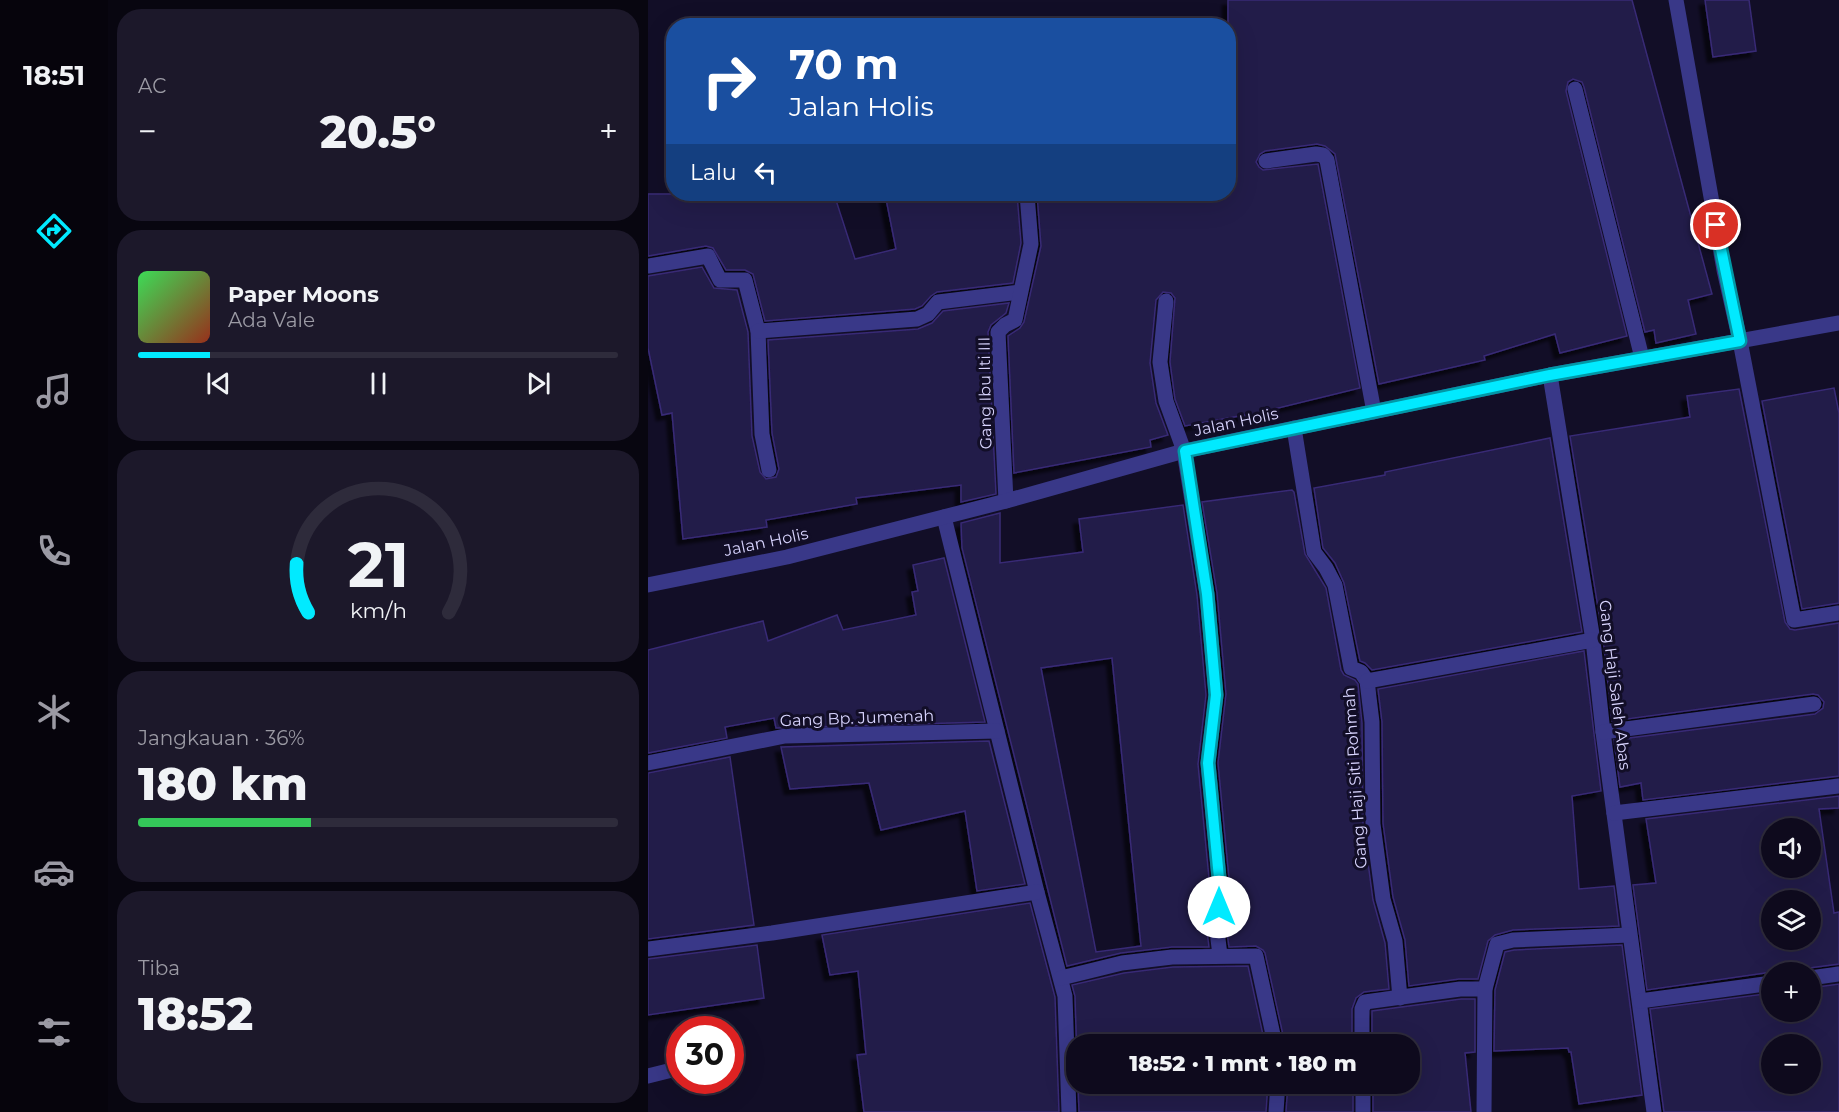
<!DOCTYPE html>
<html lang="id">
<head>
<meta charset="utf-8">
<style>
	:root { --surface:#0e0a1d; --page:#1c182a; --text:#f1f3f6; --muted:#9b9aa4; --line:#2e2b3b; --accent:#01eaff }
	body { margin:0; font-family:Montserrat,sans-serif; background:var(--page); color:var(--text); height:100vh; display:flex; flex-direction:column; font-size:22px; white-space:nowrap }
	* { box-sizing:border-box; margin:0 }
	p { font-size:20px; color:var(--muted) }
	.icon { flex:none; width:33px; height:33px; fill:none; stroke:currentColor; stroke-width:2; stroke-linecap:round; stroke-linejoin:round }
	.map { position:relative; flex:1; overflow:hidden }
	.side { display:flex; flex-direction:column; gap:9px; padding:9px; background:#080610; width:540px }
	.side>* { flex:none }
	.hud { position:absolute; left:18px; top:18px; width:570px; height:183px; border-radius:24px; box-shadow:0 6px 24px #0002,0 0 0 2px var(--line); background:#1a4fa0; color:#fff; overflow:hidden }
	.controls { position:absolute; left:1113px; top:818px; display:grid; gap:12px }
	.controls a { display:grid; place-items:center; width:60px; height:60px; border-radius:50%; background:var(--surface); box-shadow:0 6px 24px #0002,0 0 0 2px var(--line); font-size:30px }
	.speed { position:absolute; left:18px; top:1016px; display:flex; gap:12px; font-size:30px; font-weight:700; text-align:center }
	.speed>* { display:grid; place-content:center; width:78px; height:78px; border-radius:50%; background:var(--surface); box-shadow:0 6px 24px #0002,0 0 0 2px var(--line); line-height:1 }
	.speed .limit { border:9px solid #d22; background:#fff; color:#111 }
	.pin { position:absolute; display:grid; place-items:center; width:51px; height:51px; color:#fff; margin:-26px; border:3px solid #fff; border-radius:50%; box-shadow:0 2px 6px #0007 }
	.me { position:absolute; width:66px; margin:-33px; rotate:0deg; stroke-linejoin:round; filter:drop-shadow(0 0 4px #0008) }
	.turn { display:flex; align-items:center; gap:21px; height:126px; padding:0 24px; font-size:27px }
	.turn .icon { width:78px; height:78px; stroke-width:2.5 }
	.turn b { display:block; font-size:42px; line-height:51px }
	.then { display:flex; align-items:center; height:57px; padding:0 24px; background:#0003; gap:12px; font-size:22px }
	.big { font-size:45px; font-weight:800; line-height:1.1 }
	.side .card { flex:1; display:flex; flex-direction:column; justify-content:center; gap:9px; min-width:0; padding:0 21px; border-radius:24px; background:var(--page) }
	.side .dial { align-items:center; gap:0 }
	.dial svg { height:156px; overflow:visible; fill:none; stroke:var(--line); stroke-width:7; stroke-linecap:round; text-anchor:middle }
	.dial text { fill:var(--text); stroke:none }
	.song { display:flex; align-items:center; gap:18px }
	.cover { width:72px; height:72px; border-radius:9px; background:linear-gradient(135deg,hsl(130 70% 55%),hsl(10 70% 35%)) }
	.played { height:6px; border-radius:3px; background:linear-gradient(90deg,var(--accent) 15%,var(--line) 15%) }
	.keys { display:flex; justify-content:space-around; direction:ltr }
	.heat { display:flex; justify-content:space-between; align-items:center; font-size:33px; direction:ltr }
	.charge { height:9px; border-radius:4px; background:linear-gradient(90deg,#34c759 36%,var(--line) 0) }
	.trip { position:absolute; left:418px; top:1034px; width:354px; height:60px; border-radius:24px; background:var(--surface); box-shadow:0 6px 24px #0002,0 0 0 2px var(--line); font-weight:800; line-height:60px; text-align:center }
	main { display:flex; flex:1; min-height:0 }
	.tab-bar { display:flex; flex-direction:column; width:108px; justify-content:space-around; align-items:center; background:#06040c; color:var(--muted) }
	.tab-bar .icon { width:42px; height:42px }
	.tab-bar .current { color:var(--accent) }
	.tab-bar b { font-size:27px; color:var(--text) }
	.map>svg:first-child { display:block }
</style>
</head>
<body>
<main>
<nav class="tab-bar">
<b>18:51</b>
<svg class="icon current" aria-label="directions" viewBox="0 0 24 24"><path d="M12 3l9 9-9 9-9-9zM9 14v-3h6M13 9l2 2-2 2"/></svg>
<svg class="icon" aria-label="music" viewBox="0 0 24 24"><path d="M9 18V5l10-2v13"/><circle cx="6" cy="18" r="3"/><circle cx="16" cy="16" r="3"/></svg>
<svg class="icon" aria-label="phone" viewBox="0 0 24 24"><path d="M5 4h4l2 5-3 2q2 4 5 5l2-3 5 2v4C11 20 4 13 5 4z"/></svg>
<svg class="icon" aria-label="climate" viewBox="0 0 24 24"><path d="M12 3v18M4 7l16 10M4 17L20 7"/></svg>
<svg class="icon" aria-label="car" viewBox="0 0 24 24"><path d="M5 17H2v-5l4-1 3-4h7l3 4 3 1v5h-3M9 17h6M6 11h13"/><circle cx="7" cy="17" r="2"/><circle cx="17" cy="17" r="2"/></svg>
<svg class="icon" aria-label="filters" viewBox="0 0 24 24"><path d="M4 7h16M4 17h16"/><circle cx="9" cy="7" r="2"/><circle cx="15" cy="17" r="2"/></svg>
</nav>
<section class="side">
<div class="card"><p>AC</p>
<div class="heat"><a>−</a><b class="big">20.5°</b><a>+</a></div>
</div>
<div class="card">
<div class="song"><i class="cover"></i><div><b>Paper Moons</b><p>Ada Vale</p></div></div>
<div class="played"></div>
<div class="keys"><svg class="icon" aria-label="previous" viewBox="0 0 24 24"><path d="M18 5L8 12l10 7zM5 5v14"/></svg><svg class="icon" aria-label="pause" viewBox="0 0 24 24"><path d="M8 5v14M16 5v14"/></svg><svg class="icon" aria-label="next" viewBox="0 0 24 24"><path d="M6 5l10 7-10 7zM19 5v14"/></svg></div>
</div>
<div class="card dial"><svg viewBox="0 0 100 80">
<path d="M14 69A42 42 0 1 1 86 69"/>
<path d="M14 69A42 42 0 0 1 8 44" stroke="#01eaff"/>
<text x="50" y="56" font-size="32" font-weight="700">21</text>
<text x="50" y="72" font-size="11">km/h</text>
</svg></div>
<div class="card"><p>Jangkauan · 36%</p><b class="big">180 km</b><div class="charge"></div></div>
<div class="card"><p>Tiba</p><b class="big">18:52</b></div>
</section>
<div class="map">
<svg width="1191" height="1112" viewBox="0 0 1191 1112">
	<defs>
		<filter id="shadow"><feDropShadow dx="-5.5" dy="5.5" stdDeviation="1.5" flood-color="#0009"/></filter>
	</defs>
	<rect width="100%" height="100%" fill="#120e27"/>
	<g fill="#231a49" stroke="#382b76" stroke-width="1.5" fill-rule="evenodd" filter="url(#shadow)">
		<path d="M580,0H984L1064,294L1040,300L1048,334L1008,343L1006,330L997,332L936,87L934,82L925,79L920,82L918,91L979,336L912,353L907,334L836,356L837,360L731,384L687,154L677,146L669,144L617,151L612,154L608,162L611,167L615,170L670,164L712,388L597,416V415L537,426L527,399L522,362L527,298L523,293L515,292L508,300L502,363L508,403L520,435L502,440L503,447L366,473L360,336L372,328L376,322L393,246L389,194H580Z"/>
		<path d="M1057,0H1101L1108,51L1065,57Z"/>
		<path d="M0,194H186L207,259L248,249L237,194H369L373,243L365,283L289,292L283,296L274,306L267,309L117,321L105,274L97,270H78L65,248L58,246L0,256Z"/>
		<path d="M54,267L66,288L89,290L100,332L104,436L112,472L118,479L128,477L131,469L124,433L120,340L270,329L284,323L295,311L361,303L358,313L343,325L340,332L348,494L313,502V485L208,498L209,504L118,520L119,527L35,539L24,413L14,415L0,348V276Z"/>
		<path d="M1186,388L1191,413V603L1154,609L1114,401Z"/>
		<path d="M1091,389L1137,622L1142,629L1147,630L1191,623V776L995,800L993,783L972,787L966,740L1167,714L1175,708L1176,702L1170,695L1165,694L964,721L955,638L922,436L1042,417L1039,396Z"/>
		<path d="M902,438L934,632L724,670L717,663L712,661L696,583L687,563L675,548L666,488L737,475V472Z"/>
		<path d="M644,490L646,492L657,554L678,588L693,670L696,675L707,680L710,684L714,723L715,825L725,900L737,943L741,989L716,992L708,998L704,1009V1044H637L617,953L615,950L608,946L581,947L577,917L581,907V878L570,763L578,694L569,593L554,502Z"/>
		<path d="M535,505L549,595L558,695L550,764L561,878V905L557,916L561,947H524L473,953L419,966L314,548L313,523L352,513V563L435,552L431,519ZM464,658L493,946L448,952L393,668Z"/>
		<path d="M296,558L337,722L128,728L126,718L77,727L79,738L0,753V650L115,621L120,641L189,615L195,630L268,615L264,592L270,591L265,565Z"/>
		<path d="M936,651L953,791L924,796L931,889L966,886L971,926L865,930L847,935L840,941L830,979H811L761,986L757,940L745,897L735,823L734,722L730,689Z"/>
		<path d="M341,741L377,884L329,891L317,811L233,830L221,783L142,789L133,747Z"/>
		<path d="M82,757L106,925L0,939V773Z"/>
		<path d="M1191,796V808L1171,809L1186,913L1191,912V964L1161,968L1155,972H1124L999,990L985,885L1008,883L998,819ZM1124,828H1162V867H1124ZM1124,900H1162V939H1124Z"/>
		<path d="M382,903L407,997L411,1112H216L209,1055L218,1054L210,971L182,975L174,935Z"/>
		<path d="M109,945L116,998L0,1015V959Z"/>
		<path d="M974,945L994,1095L931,1104L923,1052H921L920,1048L846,1051L847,990L857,952L866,950Z"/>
		<path d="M600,966L617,1044H429V1061L427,996L424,985L476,973L525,967Z"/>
		<path d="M1191,984V1112H1016L1002,1009L1124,993V1011H1162V988ZM1124,1044H1162V1083H1124Z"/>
		<path d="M813,999H827V1052L817,1053L823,1112H725V1083H762V1044H724V1011Z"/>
		<path d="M430,1083H620L618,1112H431Z"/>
		<path d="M640,1083H705V1112H638Z"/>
	</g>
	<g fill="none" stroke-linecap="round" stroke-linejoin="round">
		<g stroke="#393888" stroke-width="15">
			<path d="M1028,0L1076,270L1092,341L1146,620L1191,613"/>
			<path d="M927,89L994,358"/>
			<path d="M618,161L668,154L675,155L679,160L726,412"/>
			<path d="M0,266L60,256L72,280H97L110,331L114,434L121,470"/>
			<path d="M518,301L512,362L518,401L536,451L559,594L568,695L560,763L571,878V907L567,915L572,955"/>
			<path d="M110,331L269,319L280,314L290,302L372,292"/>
			<path d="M902,375L945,640L955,732L1006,1112"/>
			<path d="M646,428L666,552L678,568L687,585L703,668L713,672L719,681L724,722L725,824L735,899L747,941L752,998"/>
			<path d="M358,501L350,332L357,325L367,320L383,244L379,194"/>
			<path d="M296,517L389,892L417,996L421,1112"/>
			<path d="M0,585L139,557L358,501L536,451L902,375L1191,323"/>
			<path d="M719,681L945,640"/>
			<path d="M955,732L1166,704"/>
			<path d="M0,763L137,736L349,731"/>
			<path d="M966,813L1191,786"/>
			<path d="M0,949L124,933L389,892"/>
			<path d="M413,978L474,963L524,957L608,956L627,1044"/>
			<path d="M1162,978L1191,974"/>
			<path d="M992,1001L1124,983"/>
			<path d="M714,1044V1009L717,1002L812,989H837"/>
			<path d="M0,1076L32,1068"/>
			<path d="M715,1083V1112"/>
			<path d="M628,1112L630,1083"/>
			<path d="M836,1112L837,989L849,944L865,940L981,935"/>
		</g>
	</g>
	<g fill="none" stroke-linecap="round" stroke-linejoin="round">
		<defs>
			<path id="route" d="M571,907V878L560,763L568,695L559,594L537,451L902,375L1092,341L1068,225"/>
		</defs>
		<use href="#route" stroke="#0198a6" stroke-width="15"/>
		<use href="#route" stroke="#01eaff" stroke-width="10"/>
	</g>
	<g text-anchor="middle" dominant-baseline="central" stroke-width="6" stroke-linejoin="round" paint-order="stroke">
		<g font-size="16" fill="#d9d5ff" stroke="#120e27">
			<text transform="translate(337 393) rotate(-91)">Gang Ibu Iti III</text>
			<text transform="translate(588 422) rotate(-12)">Jalan Holis</text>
			<text transform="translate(118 542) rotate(-12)">Jalan Holis</text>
			<text transform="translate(967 685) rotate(83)">Gang Haji Saleh Abas</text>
			<text transform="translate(209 718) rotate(-2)">Gang Bp. Jumenah</text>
			<text transform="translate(707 778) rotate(-94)">Gang Haji Siti Rohmah</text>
		</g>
	</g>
</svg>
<div class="controls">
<a><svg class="icon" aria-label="sound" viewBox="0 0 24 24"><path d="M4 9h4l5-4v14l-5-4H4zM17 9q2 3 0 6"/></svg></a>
<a><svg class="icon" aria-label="layers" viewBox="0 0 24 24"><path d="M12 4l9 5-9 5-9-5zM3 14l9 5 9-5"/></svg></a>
<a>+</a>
<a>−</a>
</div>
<div class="speed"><div class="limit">30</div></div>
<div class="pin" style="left:1068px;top:225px;background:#d93025"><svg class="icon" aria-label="arrive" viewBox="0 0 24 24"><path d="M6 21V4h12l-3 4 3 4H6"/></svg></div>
<svg class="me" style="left:571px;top:907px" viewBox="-20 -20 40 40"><circle r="19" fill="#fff"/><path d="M0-13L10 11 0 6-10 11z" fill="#01eaff"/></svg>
<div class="trip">18:52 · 1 mnt · 180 m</div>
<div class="hud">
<div class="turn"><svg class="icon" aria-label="right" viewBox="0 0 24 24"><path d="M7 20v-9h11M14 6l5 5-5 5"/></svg><div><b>70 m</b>Jalan Holis</div></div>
<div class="then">Lalu<svg class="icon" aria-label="left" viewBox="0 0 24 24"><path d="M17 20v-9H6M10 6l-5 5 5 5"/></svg></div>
</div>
</div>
</main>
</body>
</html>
